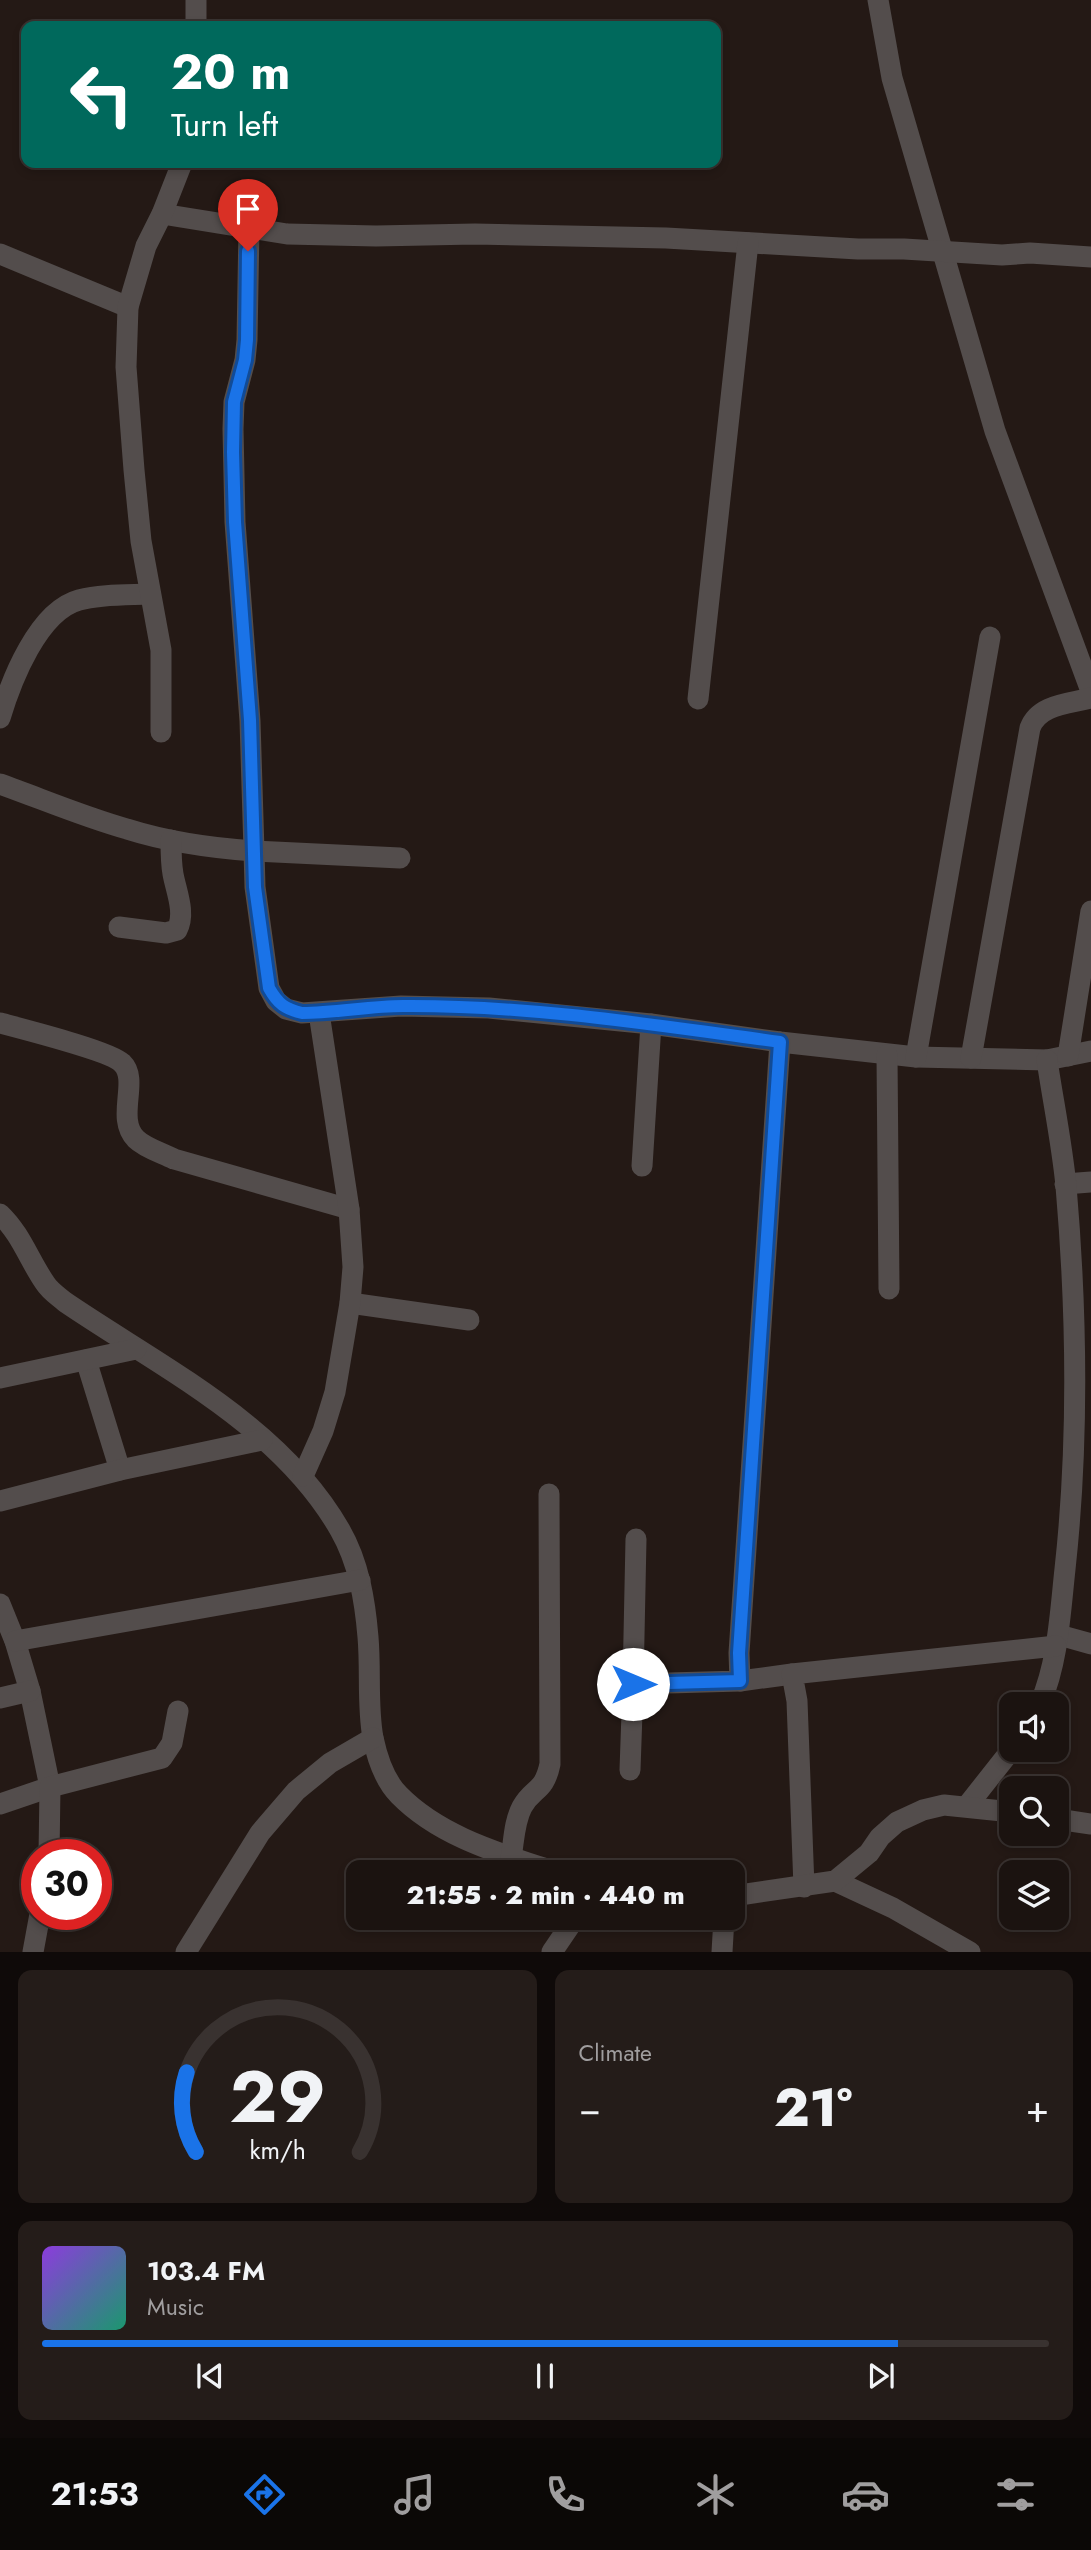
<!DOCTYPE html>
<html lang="en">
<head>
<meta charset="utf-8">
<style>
	:root { --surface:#1b1310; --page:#241c19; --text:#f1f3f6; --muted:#a09e9f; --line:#393230; --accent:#1a73e8 }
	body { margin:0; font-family:Jost,sans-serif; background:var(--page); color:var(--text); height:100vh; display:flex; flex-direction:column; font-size:26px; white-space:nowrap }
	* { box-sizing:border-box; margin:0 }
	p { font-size:23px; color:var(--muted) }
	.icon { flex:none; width:38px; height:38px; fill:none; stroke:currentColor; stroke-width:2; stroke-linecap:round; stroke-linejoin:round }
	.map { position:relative; height:1952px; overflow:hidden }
	.details { display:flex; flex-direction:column; gap:18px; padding:18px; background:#0f0a09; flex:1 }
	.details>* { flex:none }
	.top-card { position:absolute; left:21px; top:21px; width:700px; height:147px; border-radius:14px; box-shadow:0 4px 10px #0003,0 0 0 2px var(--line); background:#00695c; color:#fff; overflow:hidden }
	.fabs { position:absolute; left:999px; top:1692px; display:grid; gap:14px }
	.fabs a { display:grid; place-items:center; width:70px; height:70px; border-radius:14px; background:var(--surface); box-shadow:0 4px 10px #0003,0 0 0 2px var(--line); font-size:35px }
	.speed { position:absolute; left:21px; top:1839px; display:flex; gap:14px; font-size:35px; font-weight:700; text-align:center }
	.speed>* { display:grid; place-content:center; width:91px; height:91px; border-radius:50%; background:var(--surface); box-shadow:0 4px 10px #0003,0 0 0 2px var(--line); line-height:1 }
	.speed .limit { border:10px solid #d22; background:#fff; color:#111 }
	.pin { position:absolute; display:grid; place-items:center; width:60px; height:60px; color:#fff; margin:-72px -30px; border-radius:50% 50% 50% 0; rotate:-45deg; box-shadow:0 0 7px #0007 }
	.pin .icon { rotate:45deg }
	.me { position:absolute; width:77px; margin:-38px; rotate:90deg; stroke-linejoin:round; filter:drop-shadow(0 0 5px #0008) }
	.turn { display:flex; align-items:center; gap:24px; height:147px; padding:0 35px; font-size:32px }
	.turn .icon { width:91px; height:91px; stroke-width:2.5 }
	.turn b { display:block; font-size:49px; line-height:60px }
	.big { font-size:52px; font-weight:800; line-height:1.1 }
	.details .widget { flex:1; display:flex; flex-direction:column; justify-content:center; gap:10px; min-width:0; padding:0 24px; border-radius:14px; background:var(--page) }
	.details .dial { align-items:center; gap:0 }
	.dial svg { height:182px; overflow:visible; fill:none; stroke:var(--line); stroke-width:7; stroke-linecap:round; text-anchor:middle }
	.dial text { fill:var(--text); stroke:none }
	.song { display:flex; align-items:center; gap:21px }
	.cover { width:84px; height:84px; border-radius:10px; background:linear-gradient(135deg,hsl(270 70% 55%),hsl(160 70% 35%)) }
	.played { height:7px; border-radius:4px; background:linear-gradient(90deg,var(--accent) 85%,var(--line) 85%) }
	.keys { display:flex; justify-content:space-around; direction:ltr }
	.heat { display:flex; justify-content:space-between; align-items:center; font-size:38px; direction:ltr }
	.details .tiles { flex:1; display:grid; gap:18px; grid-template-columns:1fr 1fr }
	.widget:last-child { grid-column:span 2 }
	.trip { position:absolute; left:346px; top:1860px; width:399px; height:70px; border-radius:14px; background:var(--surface); box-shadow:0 4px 10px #0003,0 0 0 2px var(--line); font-weight:800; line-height:70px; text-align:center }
	.tab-bar { display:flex; height:112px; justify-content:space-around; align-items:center; background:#0b0806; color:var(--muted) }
	.tab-bar .icon { width:49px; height:49px }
	.tab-bar .selected { color:var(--accent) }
	.tab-bar b { font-size:32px; color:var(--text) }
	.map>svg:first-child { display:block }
</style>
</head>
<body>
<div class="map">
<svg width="1091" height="1952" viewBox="0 0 1091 1952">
	<rect width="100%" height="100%" fill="#241915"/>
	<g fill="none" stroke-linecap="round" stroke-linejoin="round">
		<g stroke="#534d4c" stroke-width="21">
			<path d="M878,0L892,78L995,431L1091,691"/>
			<path d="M196,26V0"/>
			<path d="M162,214L287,234L376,236L475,234L666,238L858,249H904L1002,255L1030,253L1091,257"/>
			<path d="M249,228L247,340L245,360L234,402L233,429L235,522L250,721L254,851L400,858"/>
			<path d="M0,254L128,307"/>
			<path d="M698,699L748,243"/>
			<path d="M0,718C11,681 38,611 79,600C102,594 127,595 150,594"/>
			<path d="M161,732V650L141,541L134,470L126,367L128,307L146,246L162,214L182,163"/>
			<path d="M0,784C42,799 84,817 127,829C168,842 211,848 254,851L255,887L269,988L276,1001L286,1009L302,1013L401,1006L489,1008L651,1024L780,1042L916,1057L1047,1060L1091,1051"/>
			<path d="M119,927L166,933L177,930C186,913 176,891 173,874C171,863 171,851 171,840"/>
			<path d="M0,1023C22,1029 110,1051 122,1063C140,1080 115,1118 136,1139C145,1148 162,1153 174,1159L349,1209"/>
			<path d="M887,1055L889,1289"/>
			<path d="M1068,1056L1091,911"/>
			<path d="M916,1057L990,637"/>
			<path d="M971,1058L1030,728C1039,704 1069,704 1091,698"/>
			<path d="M642,1166L651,1024"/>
			<path d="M1065,1184L1091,1182"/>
			<path d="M0,1214C21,1234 29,1260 45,1283C50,1291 58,1296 65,1302C162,1368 280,1425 340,1530C359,1563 365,1601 368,1637C371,1671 367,1705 373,1738C377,1757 385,1781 399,1795C440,1837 502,1854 555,1872"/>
			<path d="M350,1303L469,1320"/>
			<path d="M86,1360L120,1470"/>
			<path d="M0,1378L136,1349"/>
			<path d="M303,1476L323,1431L335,1392L350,1303L353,1267L349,1209L319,1013"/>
			<path d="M0,1501L120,1470L262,1440"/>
			<path d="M636,1539L633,1684L740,1681L739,1653L780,1042"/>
			<path d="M0,1604L15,1641L30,1691L50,1787L0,1804"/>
			<path d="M1059,1635L1091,1644"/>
			<path d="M15,1641L360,1580"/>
			<path d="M740,1681L792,1674"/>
			<path d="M0,1698L30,1691"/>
			<path d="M1040,1704C1058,1662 1060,1615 1065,1569C1079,1441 1077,1314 1066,1186C1062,1144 1053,1101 1047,1060"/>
			<path d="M630,1770L633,1684"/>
			<path d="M967,1806L1012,1749"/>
			<path d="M1057,1819L1091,1824"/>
			<path d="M49,1855L50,1787L162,1758L172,1743L178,1711"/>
			<path d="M511,1858C514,1841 514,1822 522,1807C533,1787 544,1793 550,1764L549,1494"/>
			<path d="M835,1881L893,1908L970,1952"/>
			<path d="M804,1887L797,1701L792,1674L1056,1646"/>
			<path d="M733,1896L835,1881L869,1853L880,1837L897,1822L923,1810L944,1805L1012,1812"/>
			<path d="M33,1952L40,1914"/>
			<path d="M186,1952L260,1833L296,1791L330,1763L373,1738"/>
			<path d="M552,1952L575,1918"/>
			<path d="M722,1952L724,1918"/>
		</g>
	</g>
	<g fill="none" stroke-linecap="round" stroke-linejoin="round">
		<defs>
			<path id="route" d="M248,251L247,340L245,360L234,402L233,452L235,522L250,720L255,887L269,988C278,1004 285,1009 302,1013C336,1013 369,1006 403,1006C529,1005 655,1025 780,1042L739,1653L740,1681L633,1684"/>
		</defs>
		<use href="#route" stroke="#114b97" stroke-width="18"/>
		<use href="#route" stroke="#1a73e8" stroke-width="12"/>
	</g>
</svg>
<div class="fabs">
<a><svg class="icon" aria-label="sound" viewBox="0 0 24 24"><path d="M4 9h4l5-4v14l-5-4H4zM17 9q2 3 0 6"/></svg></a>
<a><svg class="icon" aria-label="search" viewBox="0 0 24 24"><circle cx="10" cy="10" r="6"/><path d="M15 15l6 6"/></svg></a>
<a><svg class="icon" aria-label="layers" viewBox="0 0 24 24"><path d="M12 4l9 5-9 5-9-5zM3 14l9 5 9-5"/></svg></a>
</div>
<div class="speed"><div class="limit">30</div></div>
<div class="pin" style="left:248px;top:251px;background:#d93025"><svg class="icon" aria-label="arrive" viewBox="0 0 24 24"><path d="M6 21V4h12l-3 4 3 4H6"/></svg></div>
<svg class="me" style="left:633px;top:1684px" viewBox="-20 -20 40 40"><circle r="19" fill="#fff"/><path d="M0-13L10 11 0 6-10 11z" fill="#1a73e8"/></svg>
<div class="trip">21:55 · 2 min · 440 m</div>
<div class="top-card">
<div class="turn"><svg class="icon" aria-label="left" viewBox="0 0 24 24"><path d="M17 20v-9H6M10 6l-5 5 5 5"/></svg><div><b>20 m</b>Turn left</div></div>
</div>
</div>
<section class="details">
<div class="tiles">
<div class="widget dial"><svg viewBox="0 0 100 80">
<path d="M14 69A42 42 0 1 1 86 69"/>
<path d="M14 69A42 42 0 0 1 10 34" stroke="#1a73e8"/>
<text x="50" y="56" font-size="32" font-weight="700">29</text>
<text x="50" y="72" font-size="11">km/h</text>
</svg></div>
<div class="widget"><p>Climate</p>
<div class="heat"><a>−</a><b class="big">21°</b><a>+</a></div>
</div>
<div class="widget">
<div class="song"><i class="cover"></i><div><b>103.4 FM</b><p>Music</p></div></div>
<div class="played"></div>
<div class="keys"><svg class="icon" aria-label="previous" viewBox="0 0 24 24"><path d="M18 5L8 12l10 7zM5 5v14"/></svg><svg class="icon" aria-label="pause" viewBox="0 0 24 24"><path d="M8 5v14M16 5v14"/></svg><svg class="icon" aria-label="next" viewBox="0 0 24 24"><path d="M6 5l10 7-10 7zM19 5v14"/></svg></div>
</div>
</div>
</section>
<nav class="tab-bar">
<b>21:53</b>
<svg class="icon selected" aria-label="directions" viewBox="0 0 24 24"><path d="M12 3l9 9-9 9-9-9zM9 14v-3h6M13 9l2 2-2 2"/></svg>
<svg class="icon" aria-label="music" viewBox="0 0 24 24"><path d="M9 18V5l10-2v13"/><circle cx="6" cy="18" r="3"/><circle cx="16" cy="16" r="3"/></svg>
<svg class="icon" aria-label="phone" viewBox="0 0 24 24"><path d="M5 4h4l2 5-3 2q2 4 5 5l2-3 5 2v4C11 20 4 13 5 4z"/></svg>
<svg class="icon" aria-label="climate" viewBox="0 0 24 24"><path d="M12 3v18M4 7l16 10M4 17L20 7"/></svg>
<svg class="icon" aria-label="car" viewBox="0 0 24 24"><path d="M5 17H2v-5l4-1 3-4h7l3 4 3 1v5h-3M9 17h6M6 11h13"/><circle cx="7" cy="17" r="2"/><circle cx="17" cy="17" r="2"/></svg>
<svg class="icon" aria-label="filters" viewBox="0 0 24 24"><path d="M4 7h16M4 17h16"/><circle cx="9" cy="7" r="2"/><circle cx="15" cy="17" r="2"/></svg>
</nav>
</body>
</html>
